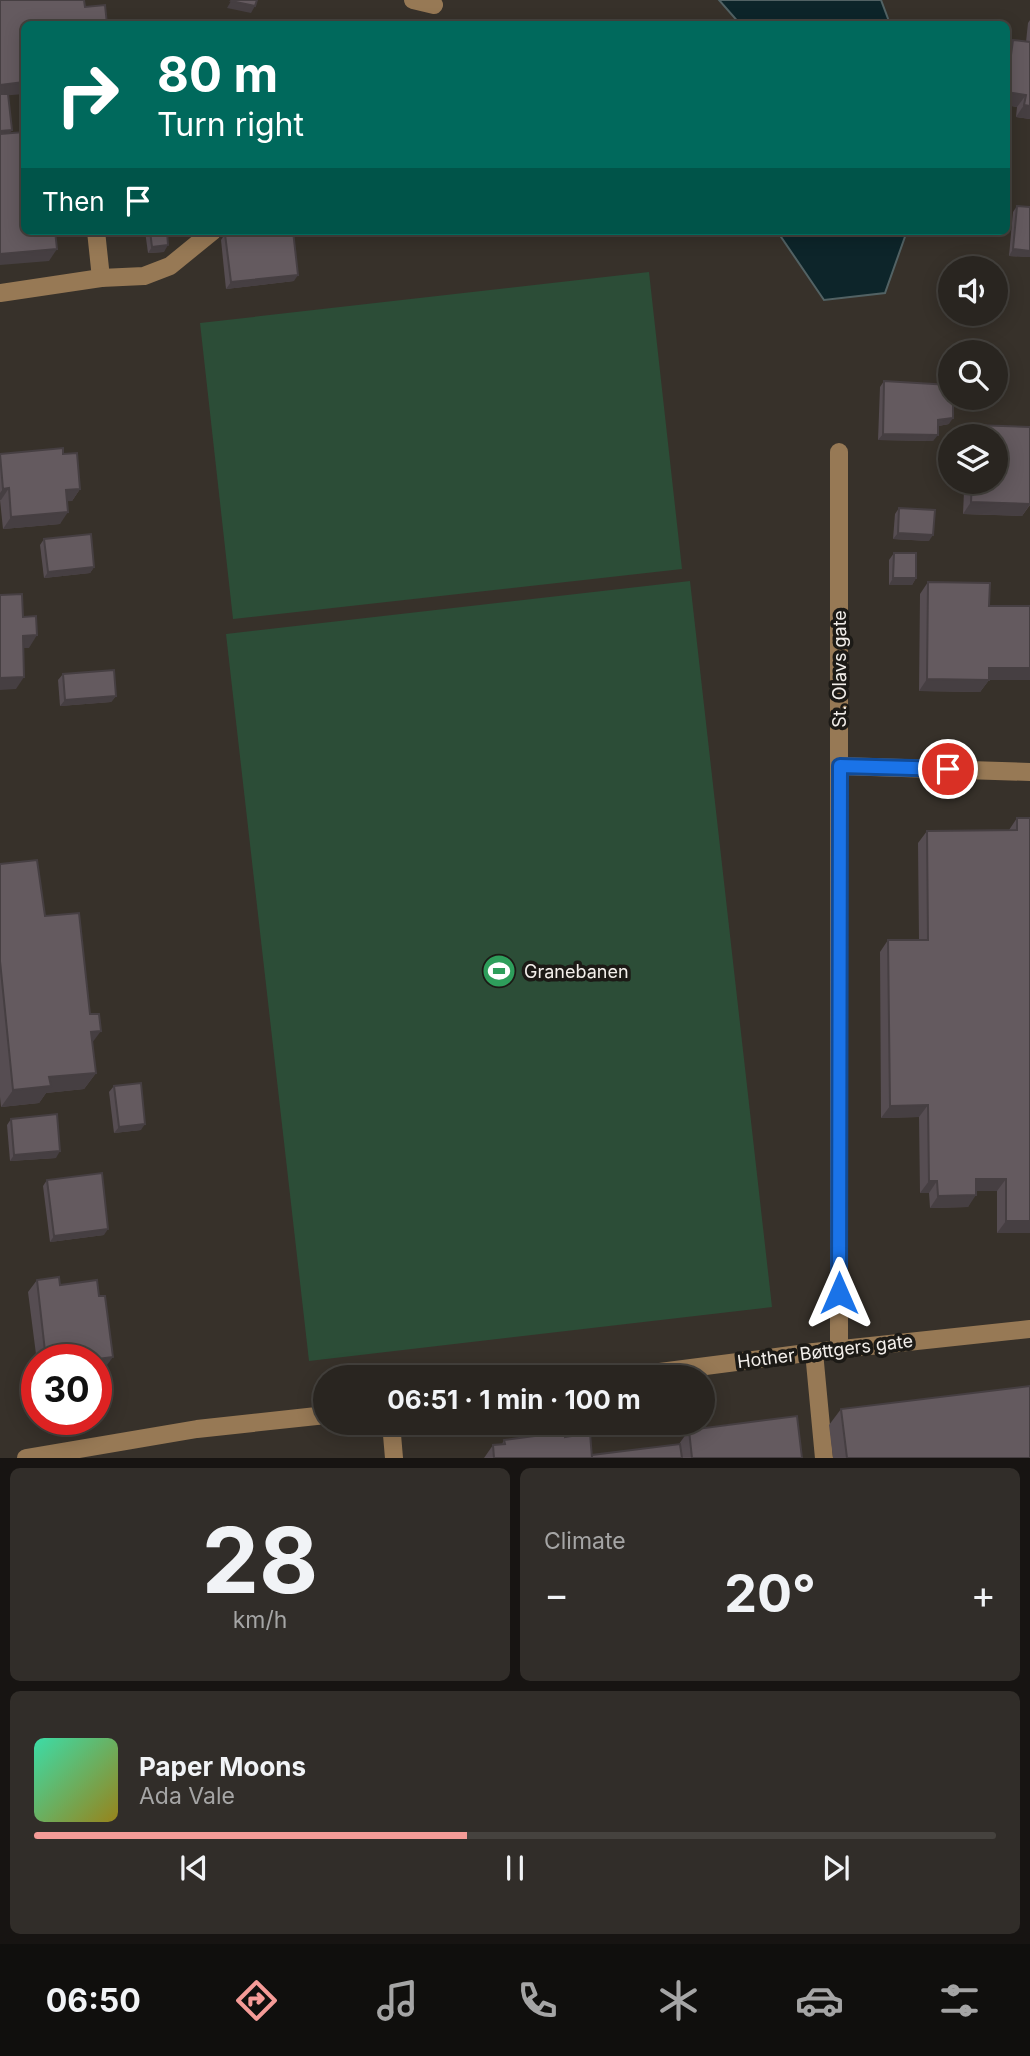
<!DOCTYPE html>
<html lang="en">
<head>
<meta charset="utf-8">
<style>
	:root { --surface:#292520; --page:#312d29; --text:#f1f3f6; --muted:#a5a5a5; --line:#45423e; --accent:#f59b97 }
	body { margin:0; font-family:Inter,sans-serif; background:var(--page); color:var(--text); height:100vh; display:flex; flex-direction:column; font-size:26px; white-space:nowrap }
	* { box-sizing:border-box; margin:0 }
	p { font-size:23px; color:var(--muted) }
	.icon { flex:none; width:38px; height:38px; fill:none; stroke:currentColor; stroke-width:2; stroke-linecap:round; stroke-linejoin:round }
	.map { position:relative; height:1458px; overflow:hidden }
	.drawer { display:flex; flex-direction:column; gap:10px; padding:10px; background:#171412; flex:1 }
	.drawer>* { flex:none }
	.banner { position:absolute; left:21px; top:21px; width:989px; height:214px; border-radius:10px; box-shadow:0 4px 18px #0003,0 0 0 2px var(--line); background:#00695c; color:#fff; overflow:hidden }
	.buttons { position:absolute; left:938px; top:256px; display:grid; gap:14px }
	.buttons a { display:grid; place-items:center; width:70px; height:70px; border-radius:50%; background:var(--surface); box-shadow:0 4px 18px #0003,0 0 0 2px var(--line); font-size:35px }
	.speed { position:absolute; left:21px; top:1344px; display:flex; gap:14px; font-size:35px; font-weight:700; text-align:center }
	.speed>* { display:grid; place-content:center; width:91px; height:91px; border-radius:50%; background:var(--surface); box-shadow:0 4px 18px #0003,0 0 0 2px var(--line); line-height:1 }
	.speed .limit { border:10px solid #d22; background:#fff; color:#111 }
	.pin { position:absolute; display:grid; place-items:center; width:60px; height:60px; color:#fff; margin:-30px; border:4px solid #fff; border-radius:50%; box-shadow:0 2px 7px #0007 }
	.me { position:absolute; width:77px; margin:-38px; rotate:0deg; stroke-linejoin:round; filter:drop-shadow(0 0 5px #0008) }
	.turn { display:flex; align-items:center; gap:24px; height:147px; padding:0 21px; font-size:32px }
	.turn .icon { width:91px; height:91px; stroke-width:2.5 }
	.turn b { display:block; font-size:49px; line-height:60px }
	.then { display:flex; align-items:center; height:66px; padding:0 21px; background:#0003; gap:14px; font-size:26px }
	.big { font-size:52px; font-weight:700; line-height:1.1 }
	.drawer .tile { flex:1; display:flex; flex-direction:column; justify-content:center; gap:10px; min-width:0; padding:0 24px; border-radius:10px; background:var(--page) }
	.drawer .dial { align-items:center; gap:0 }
	.dial b { font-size:91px; line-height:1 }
	.song { display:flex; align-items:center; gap:21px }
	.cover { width:84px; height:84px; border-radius:10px; background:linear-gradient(135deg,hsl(160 70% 55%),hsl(50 70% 35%)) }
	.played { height:7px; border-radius:4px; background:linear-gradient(90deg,var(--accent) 45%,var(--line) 45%) }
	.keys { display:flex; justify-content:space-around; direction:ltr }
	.heat { display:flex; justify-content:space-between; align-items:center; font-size:38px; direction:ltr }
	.drawer .tiles { flex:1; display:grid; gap:10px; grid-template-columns:1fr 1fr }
	.tile:last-child { grid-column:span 2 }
	.trip { position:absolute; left:313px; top:1365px; width:402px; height:70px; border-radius:35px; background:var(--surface); box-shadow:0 4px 18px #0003,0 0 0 2px var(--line); font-weight:700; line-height:70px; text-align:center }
	.tab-bar { display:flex; height:112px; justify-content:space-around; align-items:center; background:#100f0d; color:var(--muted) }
	.tab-bar .icon { width:49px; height:49px }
	.tab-bar .on { color:var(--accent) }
	.tab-bar b { font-size:32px; color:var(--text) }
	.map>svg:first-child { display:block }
</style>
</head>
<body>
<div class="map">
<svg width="1030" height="1458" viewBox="0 0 1030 1458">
	<rect width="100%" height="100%" fill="#37312a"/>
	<g fill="#2c4d37">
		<path d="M649,272L682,569L233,619L200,323Z"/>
		<path d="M690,581L772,1307L309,1361L226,634Z"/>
	</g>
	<g fill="#0d252a" stroke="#526264" stroke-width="2">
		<path d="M719,0H881L890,24H740Z"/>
		<path d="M777,231H907L885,293L824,300Z"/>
	</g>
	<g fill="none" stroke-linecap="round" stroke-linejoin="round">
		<g stroke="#977955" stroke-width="18">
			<path d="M413,0L434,5"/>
			<path d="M96,231L101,278"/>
			<path d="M0,293L101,278L144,276L170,266L213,231"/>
			<path d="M839,452V1349"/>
			<path d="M840,766L1030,772"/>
			<path d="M814,1352L824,1458"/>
			<path d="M621,1377L814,1352L1030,1329"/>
			<path d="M391,1423L394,1458"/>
			<path d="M26,1458L197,1429L326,1415"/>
		</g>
	</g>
	<g fill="#564d52">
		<path d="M1030,20V119L1016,117L1017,107L1006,105V49L1013,40L1026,42L1028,23Z"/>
		<path d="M1017,206L1030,207V257L1009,256L1013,212Z"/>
		<path d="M145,231H167L164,252L148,253Z"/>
		<path d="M225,234L294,281L226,289L221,240Z"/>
		<path d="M884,381L949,424L938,426L933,441L878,440L880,387Z"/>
		<path d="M973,425L1030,427V505L1022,516L963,514L964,491H960L961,481H996V436H965Z"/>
		<path d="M0,454H63L80,489L72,501H67L60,524L3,529L0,500Z"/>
		<path d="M899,508L929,541L893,539L895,514Z"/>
		<path d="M44,539L94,567L90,573L44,578L40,545Z"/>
		<path d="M894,553L916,578L912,585H889V560Z"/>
		<path d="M928,582L989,606L1029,680H989L980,692L919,691L920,594Z"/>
		<path d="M63,674L116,696L111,702L60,706L58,680Z"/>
		<path d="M1017,818L1030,1233H997V1191H976L968,1207L930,1208L929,1193H920L919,1117L881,1118L880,952L888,940H919L918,843L927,831L1009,830Z"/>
		<path d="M0,864L45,916L92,1042L96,1073L84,1089L46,1093L39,1103L1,1107L0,1097Z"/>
		<path d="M114,1086L141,1130L114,1133L109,1092Z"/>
		<path d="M11,1119L56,1158L10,1161L7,1125Z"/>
		<path d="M47,1180L104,1235L50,1242L43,1186Z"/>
		<path d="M37,1280L60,1285L99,1296L104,1369L96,1360H37V1362L28,1292Z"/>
		<path d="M841,1409L1030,1458H833L829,1425Z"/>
		<path d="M689,1430L802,1458H484L493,1445L502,1444L504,1440L565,1437L592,1455L679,1444Z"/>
	</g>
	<g fill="#463f42">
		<path d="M231,1L255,6L251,13L227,8Z"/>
		<path d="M24,82V94L0,96V85Z"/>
		<path d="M1006,92L1026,95L1017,107L1006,105Z"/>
		<path d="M1024,105L1030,106V119L1016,117Z"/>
		<path d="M12,130L8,136L0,137V131Z"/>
		<path d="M168,245L164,252L148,253L152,247Z"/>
		<path d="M57,249L49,261L0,265V254Z"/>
		<path d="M1013,249L1030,251V257L1009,256Z"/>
		<path d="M298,275L294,281L226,289L231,282Z"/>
		<path d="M953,418L949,424L934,427L938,420Z"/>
		<path d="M883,434L938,435L933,441L878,440Z"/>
		<path d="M967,481H970L964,491H960Z"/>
		<path d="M9,488L1,500H0V493L3,489Z"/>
		<path d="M80,489L72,501L58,502L66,490Z"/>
		<path d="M971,502L1030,504L1022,516L963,514Z"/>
		<path d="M68,512L60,524L3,529L11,517Z"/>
		<path d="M898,533L933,535L929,541L893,539Z"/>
		<path d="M94,567L90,573L44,578L48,572Z"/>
		<path d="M893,578H916L912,585H889Z"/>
		<path d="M37,635L29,648H14L23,636Z"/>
		<path d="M989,668H1030V680H989L980,692L919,691L927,679Z"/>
		<path d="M24,677L16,689L0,690V678Z"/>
		<path d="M116,696L111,702L60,706L65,700Z"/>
		<path d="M101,1031L89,1047L91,1032Z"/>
		<path d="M96,1073L84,1089L46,1093L39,1103L1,1107L13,1090L49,1077Z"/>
		<path d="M928,1105L919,1117L881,1118L890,1106Z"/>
		<path d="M145,1124L141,1130L114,1133L119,1127Z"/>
		<path d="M60,1151L56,1158L10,1161L14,1155Z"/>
		<path d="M976,1179H1006L997,1191H968Z"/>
		<path d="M929,1181H937L929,1193H920Z"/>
		<path d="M976,1195L968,1207L930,1208L938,1196Z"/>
		<path d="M1006,1221H1030V1233H997Z"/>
		<path d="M108,1229L104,1235L50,1242L54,1236Z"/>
		<path d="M113,1357L104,1369L96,1370V1360H90Z"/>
	</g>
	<g fill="#645a5f" stroke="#463f42" stroke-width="2">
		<path d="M0,0H84L85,7L105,5L107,24H24V82L0,85Z"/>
		<path d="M232,0H257L255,6L231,1Z"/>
		<path d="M1013,40L1030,42V106L1024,105L1026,95L1006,92Z"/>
		<path d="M0,94H8L12,130L0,131Z"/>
		<path d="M24,132V231H55L57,249L0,254V134Z"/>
		<path d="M1017,206L1030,207V251L1013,249Z"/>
		<path d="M150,231H167L168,245L152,247Z"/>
		<path d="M252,231H293L298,275L231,282L225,234Z"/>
		<path d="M884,381L950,385V397H953V418L938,420V435L883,434Z"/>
		<path d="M973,425L1030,427V504L971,502L972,481H996V436H972Z"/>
		<path d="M63,448V454L77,453L80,489L66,490L68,512L11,517L9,488L3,489L0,454Z"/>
		<path d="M899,508L935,510L933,535L898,533Z"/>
		<path d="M91,534L94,567L48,572L44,539Z"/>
		<path d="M894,553H916V578H893Z"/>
		<path d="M928,582L990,583L989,606H1030V668H989V680L927,679Z"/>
		<path d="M22,594L23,617L36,616L37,635L23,636L24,677L0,678V595Z"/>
		<path d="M114,670L116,696L65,700L63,674Z"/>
		<path d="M1017,818H1030V1221H1006V1179H976V1195L938,1196L937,1181H929L928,1105L890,1106L888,940H928L927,831L1017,830Z"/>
		<path d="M37,860L45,916L79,913L90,1014H99L101,1031L91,1032L96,1073L49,1077L51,1086L13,1090L0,961V864Z"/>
		<path d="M141,1083L145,1124L119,1127L114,1086Z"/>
		<path d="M57,1114L60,1151L14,1155L11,1119Z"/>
		<path d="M102,1173L108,1229L54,1236L47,1180Z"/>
		<path d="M59,1277L60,1285L97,1280L99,1296H105L113,1357L90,1360H46L37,1280Z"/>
		<path d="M1030,1386V1458H847L841,1409Z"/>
		<path d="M797,1416L802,1458H692L689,1430Z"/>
		<path d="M565,1432V1437L590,1433L592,1458H494L493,1445L505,1444L504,1440Z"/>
		<path d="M680,1444L682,1458H592V1455Z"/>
	</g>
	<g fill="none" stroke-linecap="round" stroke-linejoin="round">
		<defs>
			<path id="route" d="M839,1293L840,766L948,769"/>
		</defs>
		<use href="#route" stroke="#114b97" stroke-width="18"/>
		<use href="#route" stroke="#1a73e8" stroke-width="12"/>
	</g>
	<defs>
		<symbol id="stadium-disc" viewBox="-11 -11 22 22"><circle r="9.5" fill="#2e9e5b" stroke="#1c1a16"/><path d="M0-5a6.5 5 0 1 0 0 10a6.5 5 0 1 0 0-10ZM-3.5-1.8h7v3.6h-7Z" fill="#fff"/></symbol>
	</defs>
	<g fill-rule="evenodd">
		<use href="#stadium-disc" x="480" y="952" width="38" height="38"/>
	</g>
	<g text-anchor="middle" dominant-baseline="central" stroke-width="7" stroke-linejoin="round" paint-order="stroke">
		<g font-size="18" fill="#f3efeb" stroke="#1c1a16">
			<text transform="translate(839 669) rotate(-90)">St. Olavs gate</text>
			<text transform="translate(825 1351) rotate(-7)">Hother Bøttgers gate</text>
		</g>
		<g font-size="18" fill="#f3efeb" stroke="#1c1a16" text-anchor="start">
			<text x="524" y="971">Granebanen</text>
		</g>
	</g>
</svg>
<div class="buttons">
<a><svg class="icon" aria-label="sound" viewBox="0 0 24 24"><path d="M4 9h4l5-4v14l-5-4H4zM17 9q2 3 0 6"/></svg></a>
<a><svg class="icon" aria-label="search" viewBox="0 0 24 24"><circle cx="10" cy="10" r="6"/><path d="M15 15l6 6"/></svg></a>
<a><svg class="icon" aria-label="layers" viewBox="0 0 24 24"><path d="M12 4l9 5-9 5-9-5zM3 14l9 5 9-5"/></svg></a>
</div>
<div class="speed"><div class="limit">30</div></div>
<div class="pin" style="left:948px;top:769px;background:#d93025"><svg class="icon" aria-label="arrive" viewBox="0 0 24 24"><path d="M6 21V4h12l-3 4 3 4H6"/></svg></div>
<svg class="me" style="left:839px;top:1293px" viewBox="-20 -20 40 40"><path d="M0-17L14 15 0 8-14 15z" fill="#1a73e8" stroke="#fff" stroke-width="4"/></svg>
<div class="trip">06:51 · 1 min · 100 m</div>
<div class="banner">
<div class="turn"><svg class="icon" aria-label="right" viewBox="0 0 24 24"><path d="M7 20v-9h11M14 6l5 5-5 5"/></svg><div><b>80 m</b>Turn right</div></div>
<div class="then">Then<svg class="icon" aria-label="arrive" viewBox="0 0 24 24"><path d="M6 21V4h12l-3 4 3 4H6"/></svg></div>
</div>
</div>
<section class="drawer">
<div class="tiles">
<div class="tile dial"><b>28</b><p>km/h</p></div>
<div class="tile"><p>Climate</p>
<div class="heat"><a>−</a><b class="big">20°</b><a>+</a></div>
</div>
<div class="tile">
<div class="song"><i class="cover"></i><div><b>Paper Moons</b><p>Ada Vale</p></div></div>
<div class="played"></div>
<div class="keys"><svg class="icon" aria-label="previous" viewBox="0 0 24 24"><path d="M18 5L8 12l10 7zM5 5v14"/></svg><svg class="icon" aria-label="pause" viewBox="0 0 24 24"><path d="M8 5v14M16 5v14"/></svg><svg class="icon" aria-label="next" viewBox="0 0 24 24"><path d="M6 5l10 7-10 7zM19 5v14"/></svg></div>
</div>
</div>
</section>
<nav class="tab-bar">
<b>06:50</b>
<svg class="icon on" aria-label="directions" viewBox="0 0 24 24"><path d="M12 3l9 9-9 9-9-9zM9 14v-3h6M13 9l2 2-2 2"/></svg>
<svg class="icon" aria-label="music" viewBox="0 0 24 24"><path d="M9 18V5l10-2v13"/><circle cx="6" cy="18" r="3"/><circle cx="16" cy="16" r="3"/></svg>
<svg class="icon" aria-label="phone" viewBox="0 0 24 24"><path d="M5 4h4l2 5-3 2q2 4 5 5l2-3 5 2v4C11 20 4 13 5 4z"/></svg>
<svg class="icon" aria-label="climate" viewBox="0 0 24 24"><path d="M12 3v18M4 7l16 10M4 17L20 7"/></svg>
<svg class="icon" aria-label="car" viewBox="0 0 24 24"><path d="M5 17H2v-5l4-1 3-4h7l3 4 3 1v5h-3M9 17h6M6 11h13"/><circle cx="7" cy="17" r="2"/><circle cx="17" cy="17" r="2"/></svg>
<svg class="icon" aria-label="filters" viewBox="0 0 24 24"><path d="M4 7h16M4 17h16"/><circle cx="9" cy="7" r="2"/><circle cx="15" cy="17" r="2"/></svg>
</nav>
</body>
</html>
